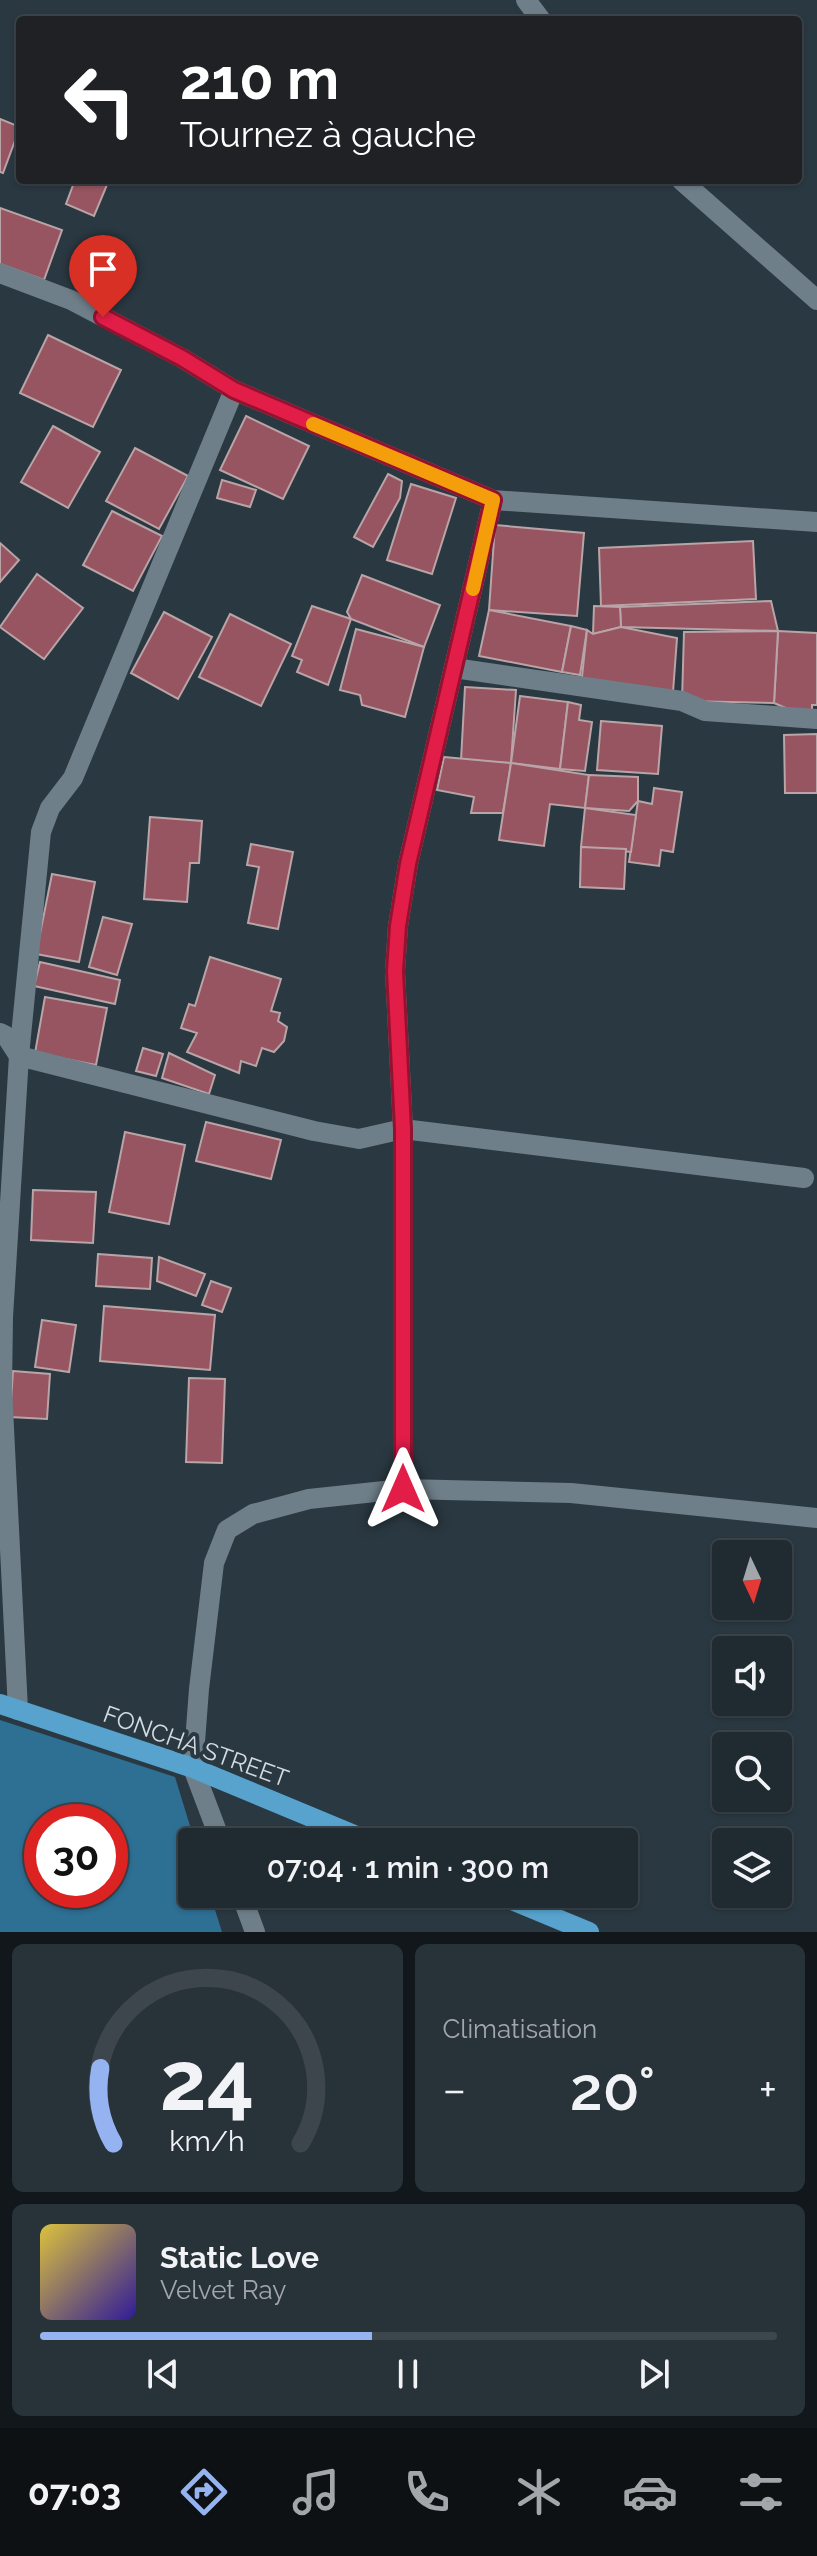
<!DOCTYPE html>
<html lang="fr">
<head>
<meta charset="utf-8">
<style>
	:root { --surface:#202a31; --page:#283239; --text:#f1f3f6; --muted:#a2a7ab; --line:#3d464d; --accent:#95b2f1 }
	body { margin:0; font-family:Raleway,sans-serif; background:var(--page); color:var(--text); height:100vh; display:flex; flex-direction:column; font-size:30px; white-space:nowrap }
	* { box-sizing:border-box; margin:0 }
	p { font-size:26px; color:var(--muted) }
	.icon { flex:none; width:44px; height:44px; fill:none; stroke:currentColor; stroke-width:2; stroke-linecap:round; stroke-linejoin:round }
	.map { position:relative; height:1932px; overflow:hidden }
	.panel { display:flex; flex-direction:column; gap:12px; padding:12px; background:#12171b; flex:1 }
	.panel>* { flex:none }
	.guide { position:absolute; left:16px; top:16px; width:786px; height:168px; border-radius:8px; box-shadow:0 2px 6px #0004,0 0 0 2px var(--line); background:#202124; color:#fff; overflow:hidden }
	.needle { width:52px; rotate:176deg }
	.buttons { position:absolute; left:712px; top:1540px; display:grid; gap:16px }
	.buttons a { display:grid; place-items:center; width:80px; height:80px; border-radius:8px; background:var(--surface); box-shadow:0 2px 6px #0004,0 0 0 2px var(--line); font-size:40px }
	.speed { position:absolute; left:24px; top:1804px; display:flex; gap:16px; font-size:40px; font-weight:700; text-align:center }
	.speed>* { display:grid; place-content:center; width:104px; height:104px; border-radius:50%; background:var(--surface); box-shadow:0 2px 6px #0004,0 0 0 2px var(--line); line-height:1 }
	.speed .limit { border:12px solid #d22; background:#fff; color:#111 }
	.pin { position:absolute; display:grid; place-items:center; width:68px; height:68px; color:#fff; margin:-82px -34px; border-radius:50% 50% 50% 0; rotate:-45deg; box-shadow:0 0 8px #0007 }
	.pin .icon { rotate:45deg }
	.me { position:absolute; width:88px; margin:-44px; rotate:0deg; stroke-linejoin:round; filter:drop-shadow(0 0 6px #0008) }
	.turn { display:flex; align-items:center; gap:28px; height:168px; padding:0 32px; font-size:36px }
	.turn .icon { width:104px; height:104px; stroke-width:2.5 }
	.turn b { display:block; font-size:56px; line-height:68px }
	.big { font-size:60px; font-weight:600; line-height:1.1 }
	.panel .widget { flex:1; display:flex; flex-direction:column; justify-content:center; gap:12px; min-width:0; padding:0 28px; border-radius:12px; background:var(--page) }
	.panel .dial { align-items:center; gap:0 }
	.dial svg { height:208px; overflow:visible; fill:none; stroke:var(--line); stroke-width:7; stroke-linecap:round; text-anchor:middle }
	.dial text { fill:var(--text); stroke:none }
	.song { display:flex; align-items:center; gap:24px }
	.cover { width:96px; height:96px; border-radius:12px; background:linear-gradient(135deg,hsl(50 70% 55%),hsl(250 70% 35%)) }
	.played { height:8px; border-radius:4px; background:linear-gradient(90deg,var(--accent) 45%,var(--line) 45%) }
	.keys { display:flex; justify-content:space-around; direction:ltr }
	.heat { display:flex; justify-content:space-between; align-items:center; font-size:44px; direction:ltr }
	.panel .tiles { flex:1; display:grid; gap:12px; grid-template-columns:1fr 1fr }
	.widget:last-child { grid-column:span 2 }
	.trip { position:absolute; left:178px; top:1828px; width:460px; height:80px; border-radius:8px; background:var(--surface); box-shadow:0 2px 6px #0004,0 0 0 2px var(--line); font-weight:600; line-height:80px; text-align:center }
	.menu { display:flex; height:128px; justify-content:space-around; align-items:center; background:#0d1114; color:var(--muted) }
	.menu .icon { width:56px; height:56px }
	.menu .current { color:var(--accent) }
	.menu b { font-size:36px; color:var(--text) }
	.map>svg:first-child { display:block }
</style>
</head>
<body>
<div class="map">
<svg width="817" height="1932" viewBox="0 0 817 1932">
	<rect width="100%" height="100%" fill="#2a3841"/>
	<path fill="#2e6f94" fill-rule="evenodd" d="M0,1720L175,1777L195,1842L192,1894H210L222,1932H0ZM42,1822H110V1890H42Z"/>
	<g fill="#965560" stroke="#b9a4a7" stroke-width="2">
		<path d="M0,119L20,127L3,173L0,172Z"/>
		<path d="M75,180H109L94,216L66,204Z"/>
		<path d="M0,208L62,230L44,280L0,264Z"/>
		<path d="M48,335L121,370L93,427L20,393Z"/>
		<path d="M246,416L309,446L283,499L220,470Z"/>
		<path d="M53,426L100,452L68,508L21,482Z"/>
		<path d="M135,448L188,476L159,529L106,501Z"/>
		<path d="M388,474L402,481L400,498L373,547L354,537Z"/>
		<path d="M222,480L256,490L250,507L217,498Z"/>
		<path d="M411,484L456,498L432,574L387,560Z"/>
		<path d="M112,511L162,536L133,591L83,565Z"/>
		<path d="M495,525L584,533L577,616L489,610Z"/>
		<path d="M753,541L756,599L601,606L599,548Z"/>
		<path d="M0,543L19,560L0,582Z"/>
		<path d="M37,574L83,608L44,659L0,627Z"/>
		<path d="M362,575L440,605L424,647L351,619L347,612Z"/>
		<path d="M771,601L778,631L621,627L620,607Z"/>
		<path d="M312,606L351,619L328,685L297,672L302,660L292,656Z"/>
		<path d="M594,606L620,607L621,627L593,634Z"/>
		<path d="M489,610L571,626L562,672L479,656Z"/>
		<path d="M164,612L212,637L178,699L131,673Z"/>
		<path d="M230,614L291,644L261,706L199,677Z"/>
		<path d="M571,626L587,630L580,675L562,672Z"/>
		<path d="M621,627L677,638L673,692L581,686L587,630L593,634Z"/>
		<path d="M356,629L424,647L405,717L362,705L360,695L340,690Z"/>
		<path d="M778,631L817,633V705H812V719L774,703Z"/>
		<path d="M778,631L774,703L682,701L684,632Z"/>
		<path d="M465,687L516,690L511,763L461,760Z"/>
		<path d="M520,696L568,702L560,769L511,763Z"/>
		<path d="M568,702L581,705L579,720L592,722L585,771L560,769Z"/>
		<path d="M601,721L662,726L658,774L597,770Z"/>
		<path d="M817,734V793H785L784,735Z"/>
		<path d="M444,757L511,763L503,813H471L474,797L437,790Z"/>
		<path d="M511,763L589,775L585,808L550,804L544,846L499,840Z"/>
		<path d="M589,775L638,777V801L629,811L585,808Z"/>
		<path d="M654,788L682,792L673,852L661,850L659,866L629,862L638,801L652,804Z"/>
		<path d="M585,808L636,815L631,852L581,847Z"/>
		<path d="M150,817L202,821L199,863H190L187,902L144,899Z"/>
		<path d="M251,844L293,852L278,929L248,923L259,867L247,865Z"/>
		<path d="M581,847L626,849L624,889L580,887Z"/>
		<path d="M52,874L95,882L79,962L36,954Z"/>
		<path d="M103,917L132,924L117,975L89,967Z"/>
		<path d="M210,957L281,979L271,1011L280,1013L278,1021L287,1027L284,1041L274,1052L262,1048L256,1066L241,1061L239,1073L187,1052L197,1033L181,1028L189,1004L195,1006Z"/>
		<path d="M40,962L120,980L115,1004L34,986Z"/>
		<path d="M45,997L107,1008L96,1065L35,1053Z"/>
		<path d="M143,1048L163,1054L156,1076L136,1071Z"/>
		<path d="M169,1053L215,1075L209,1094L162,1078Z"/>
		<path d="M206,1122L281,1140L271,1179L196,1161Z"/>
		<path d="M125,1132L185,1145L169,1224L109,1212Z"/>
		<path d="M33,1190L96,1192L93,1243L31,1240Z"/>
		<path d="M98,1254L152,1258L150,1289L96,1286Z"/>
		<path d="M159,1257L205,1274L196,1296L157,1281Z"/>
		<path d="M211,1281L231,1288L222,1312L202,1305Z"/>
		<path d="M104,1306L215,1315L210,1370L100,1361Z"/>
		<path d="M42,1320L76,1325L69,1372L35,1367Z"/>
		<path d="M13,1371L50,1374L47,1419L10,1417Z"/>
		<path d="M189,1378L225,1379L222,1463L186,1462Z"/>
	</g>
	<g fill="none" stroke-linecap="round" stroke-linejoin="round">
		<g stroke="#6f7f89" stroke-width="20">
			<path d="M526,0L541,20"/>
			<path d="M681,180L817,300"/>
			<path d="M0,273L71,300L182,358L234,390L493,500L817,522"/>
			<path d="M454,668L682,701L705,711L817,719"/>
			<path d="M0,1033L6,1036L19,1056L314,1131L359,1139L403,1129L804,1178"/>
			<path d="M403,1489V1129L395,971L398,926L408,864L493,500"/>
			<path d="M18,1710L2,1388L3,1317L19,1056L41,832L50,808L73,778L234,390"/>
			<path d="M221,1842L193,1768L199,1689L214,1563L227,1530L253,1514L309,1499L403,1489L571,1493L817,1518"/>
			<path d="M241,1894L255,1932"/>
		</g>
		<g stroke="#57a3cd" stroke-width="20">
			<path d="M0,1704L193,1768L371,1842"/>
			<path d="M497,1894L589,1932"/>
		</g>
	</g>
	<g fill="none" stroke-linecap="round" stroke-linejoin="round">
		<defs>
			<path id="route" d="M103,317L182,358L234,390L493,500L408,864L398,926L395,971L403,1129V1489"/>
		</defs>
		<use href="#route" stroke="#92132f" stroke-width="20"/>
		<use href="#route" stroke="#e11d48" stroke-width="14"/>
		<path stroke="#f59e0b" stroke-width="14" d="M313,424L493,500L473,589"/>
	</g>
	<g text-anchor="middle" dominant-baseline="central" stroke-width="8" stroke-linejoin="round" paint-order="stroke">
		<g font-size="24" fill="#d2dbe1" stroke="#2a3841">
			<text transform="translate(196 1746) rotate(20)">FONCHA STREET</text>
		</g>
	</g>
</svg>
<div class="buttons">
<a><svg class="needle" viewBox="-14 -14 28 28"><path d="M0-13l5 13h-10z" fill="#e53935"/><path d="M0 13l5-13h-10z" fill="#a2a7ab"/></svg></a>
<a><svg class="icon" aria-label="sound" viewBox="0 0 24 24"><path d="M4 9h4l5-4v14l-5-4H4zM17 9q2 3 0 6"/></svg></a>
<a><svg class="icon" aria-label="search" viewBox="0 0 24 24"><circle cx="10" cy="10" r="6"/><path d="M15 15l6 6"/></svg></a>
<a><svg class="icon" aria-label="layers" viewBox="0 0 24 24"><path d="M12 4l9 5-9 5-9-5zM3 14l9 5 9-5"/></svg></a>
</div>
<div class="speed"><div class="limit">30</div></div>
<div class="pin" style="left:103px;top:317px;background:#d93025"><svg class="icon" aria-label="arrive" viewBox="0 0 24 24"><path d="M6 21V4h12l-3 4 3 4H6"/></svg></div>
<svg class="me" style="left:403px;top:1489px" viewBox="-20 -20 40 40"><path d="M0-17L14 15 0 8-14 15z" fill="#e11d48" stroke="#fff" stroke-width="4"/></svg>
<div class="trip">07:04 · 1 min · 300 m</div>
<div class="guide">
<div class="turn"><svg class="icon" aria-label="left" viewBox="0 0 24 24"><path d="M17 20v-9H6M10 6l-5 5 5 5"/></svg><div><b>210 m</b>Tournez à gauche</div></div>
</div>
</div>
<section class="panel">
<div class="tiles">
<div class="widget dial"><svg viewBox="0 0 100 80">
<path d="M14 69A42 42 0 1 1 86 69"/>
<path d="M14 69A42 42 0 0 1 9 40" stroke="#95b2f1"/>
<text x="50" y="56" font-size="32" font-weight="700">24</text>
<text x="50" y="72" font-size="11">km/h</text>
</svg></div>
<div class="widget"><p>Climatisation</p>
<div class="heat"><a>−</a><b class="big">20°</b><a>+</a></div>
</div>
<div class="widget">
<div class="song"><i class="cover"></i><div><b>Static Love</b><p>Velvet Ray</p></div></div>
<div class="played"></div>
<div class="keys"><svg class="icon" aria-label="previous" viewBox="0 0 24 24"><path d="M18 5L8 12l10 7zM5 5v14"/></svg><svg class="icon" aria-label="pause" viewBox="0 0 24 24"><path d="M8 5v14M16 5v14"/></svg><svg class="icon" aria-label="next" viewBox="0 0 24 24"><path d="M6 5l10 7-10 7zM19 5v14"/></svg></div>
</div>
</div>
</section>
<nav class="menu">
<b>07:03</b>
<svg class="icon current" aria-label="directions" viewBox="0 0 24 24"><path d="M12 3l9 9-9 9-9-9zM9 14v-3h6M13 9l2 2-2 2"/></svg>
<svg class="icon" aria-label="music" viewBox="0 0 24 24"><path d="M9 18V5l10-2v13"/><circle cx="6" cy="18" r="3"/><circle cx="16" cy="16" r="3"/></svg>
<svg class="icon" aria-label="phone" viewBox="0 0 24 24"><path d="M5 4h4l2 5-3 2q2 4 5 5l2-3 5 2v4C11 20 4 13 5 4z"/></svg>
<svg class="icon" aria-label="climate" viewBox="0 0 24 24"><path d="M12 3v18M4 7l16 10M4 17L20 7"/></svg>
<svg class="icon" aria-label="car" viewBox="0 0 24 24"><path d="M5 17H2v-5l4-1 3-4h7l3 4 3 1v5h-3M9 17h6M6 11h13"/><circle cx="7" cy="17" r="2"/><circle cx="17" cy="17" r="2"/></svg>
<svg class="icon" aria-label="filters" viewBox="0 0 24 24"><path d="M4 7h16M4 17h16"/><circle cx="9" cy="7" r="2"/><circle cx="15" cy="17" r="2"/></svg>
</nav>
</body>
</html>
